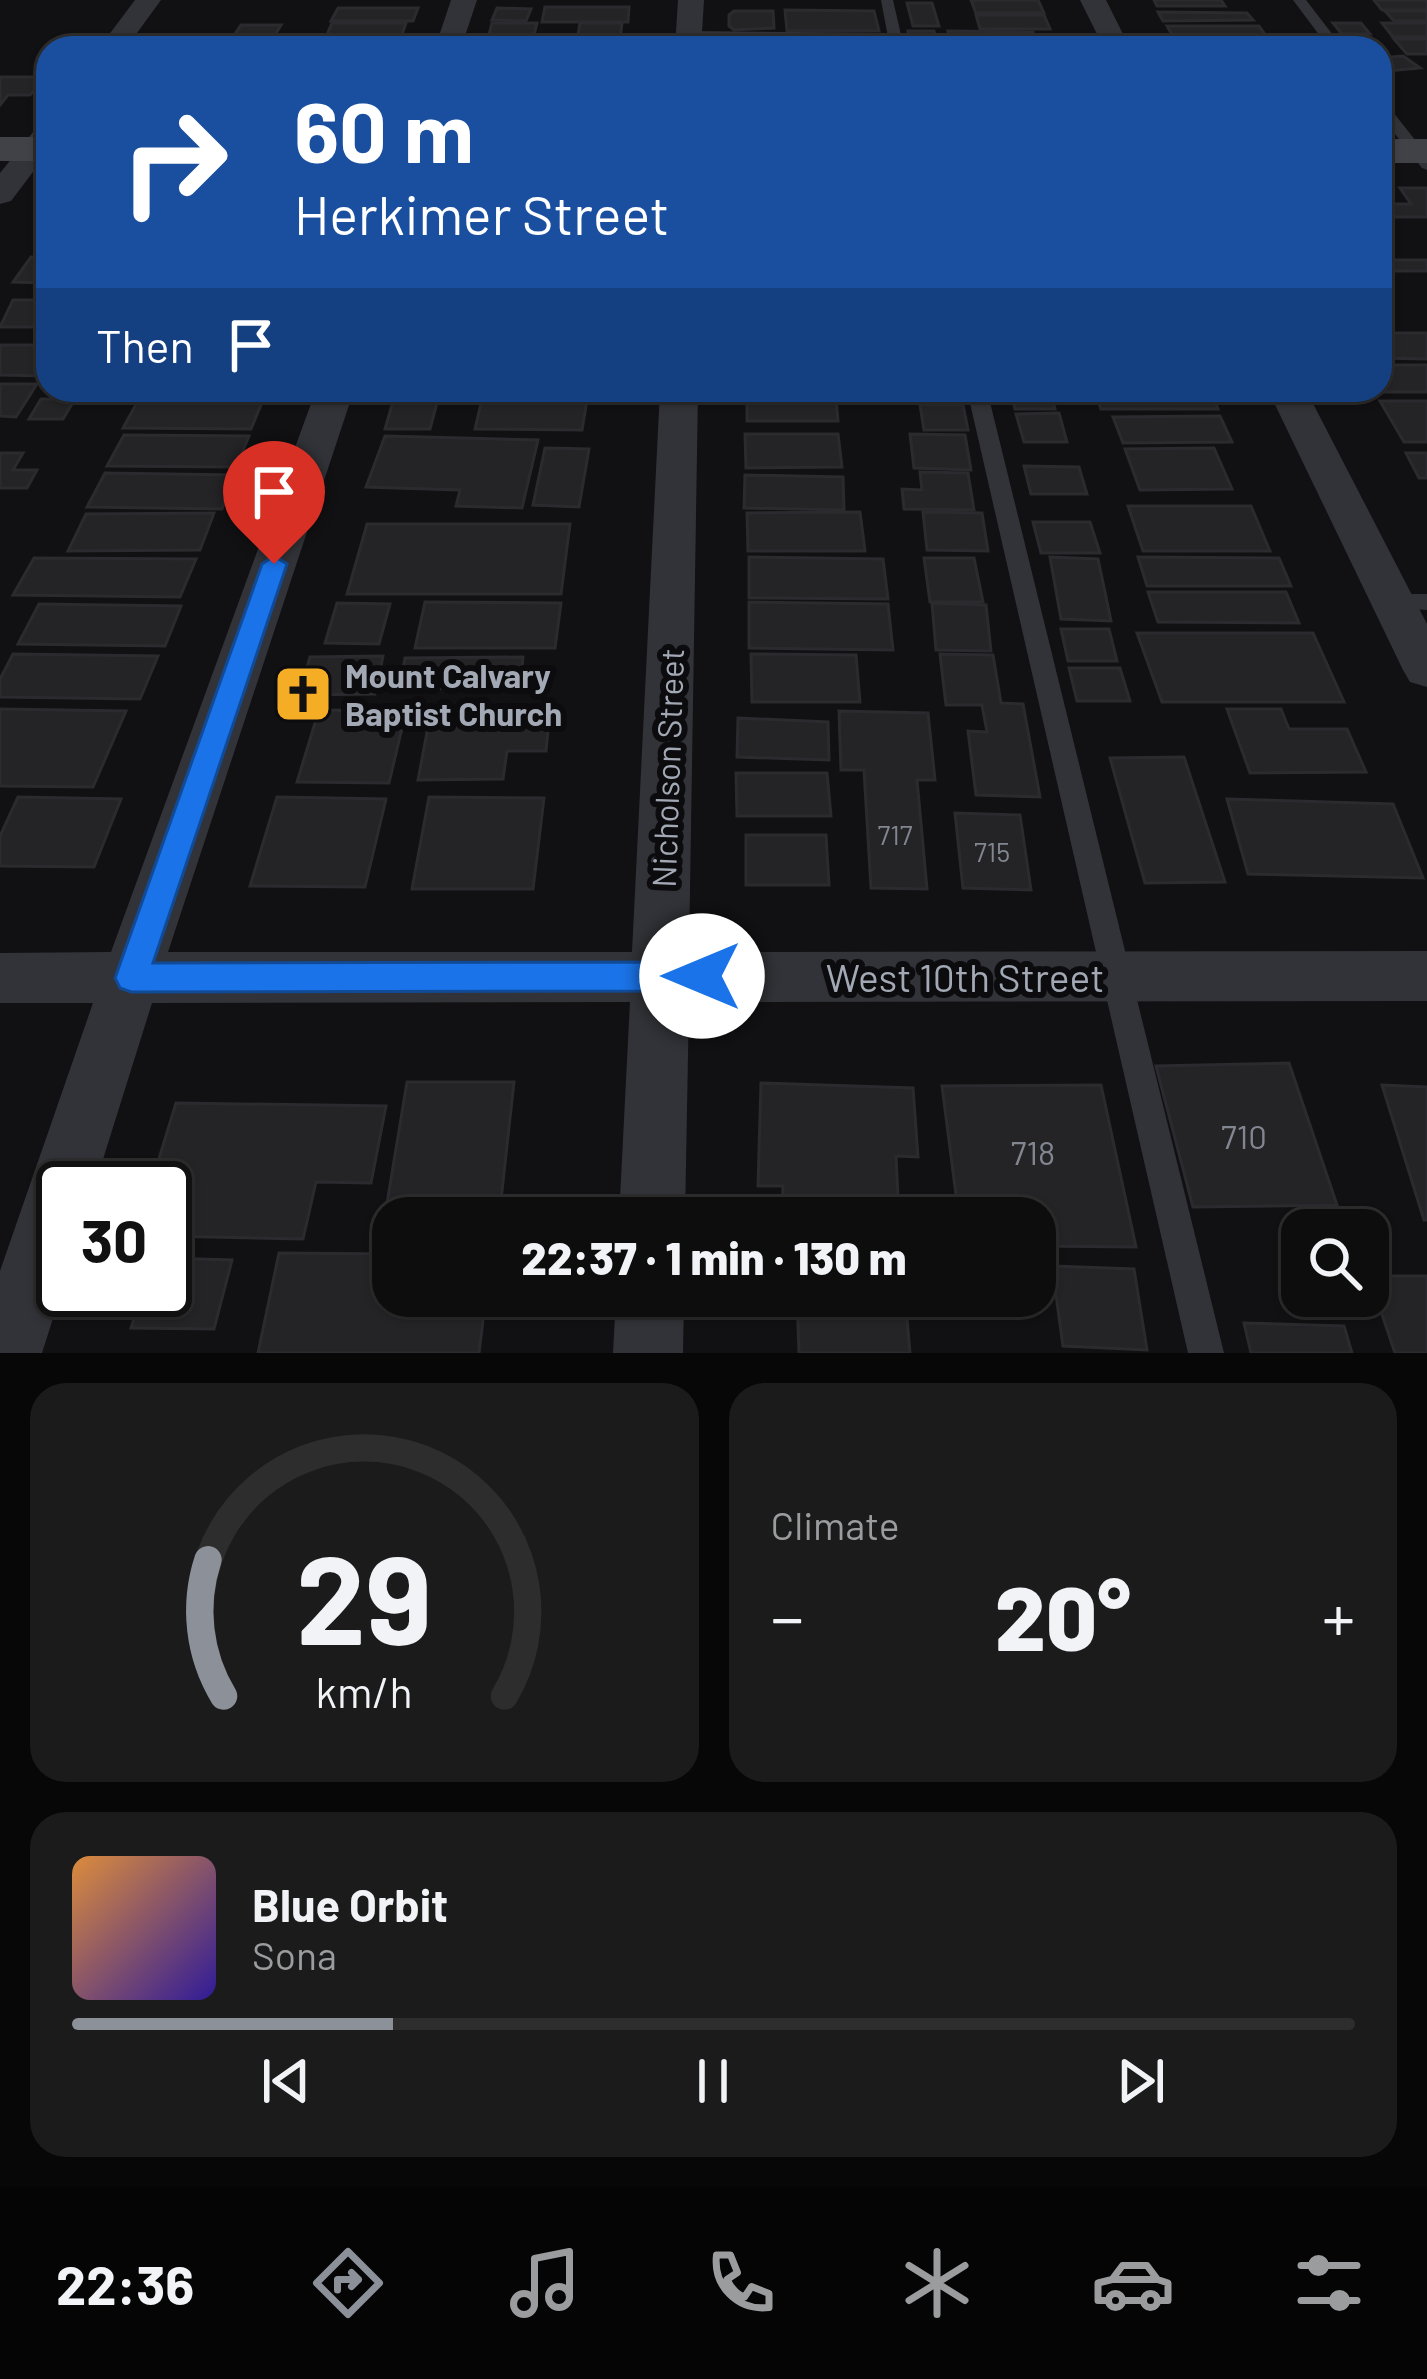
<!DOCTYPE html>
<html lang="en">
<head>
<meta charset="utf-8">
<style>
	:root { --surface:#0d0d0e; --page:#1b1b1c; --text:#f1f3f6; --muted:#9a9c9e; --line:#2d2d2e; --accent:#8c9099 }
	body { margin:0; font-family:Barlow,sans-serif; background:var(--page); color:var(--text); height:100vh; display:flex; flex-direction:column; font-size:45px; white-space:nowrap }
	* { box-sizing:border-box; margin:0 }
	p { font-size:39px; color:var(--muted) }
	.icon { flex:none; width:66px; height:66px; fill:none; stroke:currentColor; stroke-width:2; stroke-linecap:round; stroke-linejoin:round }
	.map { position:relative; height:1353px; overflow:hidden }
	.side { display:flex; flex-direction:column; gap:30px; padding:30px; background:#070708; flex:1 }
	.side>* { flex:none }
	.banner { position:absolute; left:36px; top:36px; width:1356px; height:366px; border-radius:36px; box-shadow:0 3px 9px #0004,0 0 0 3px var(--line); background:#1a4fa0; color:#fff; overflow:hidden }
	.tools { position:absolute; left:1281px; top:1209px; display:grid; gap:24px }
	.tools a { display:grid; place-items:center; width:108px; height:108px; border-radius:24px; background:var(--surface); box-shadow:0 3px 9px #0004,0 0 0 3px var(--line); font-size:60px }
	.speed { position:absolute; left:36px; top:1161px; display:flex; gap:24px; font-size:60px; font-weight:700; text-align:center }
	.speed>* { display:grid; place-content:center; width:156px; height:156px; border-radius:50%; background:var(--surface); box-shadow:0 3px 9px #0004,0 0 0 3px var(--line); line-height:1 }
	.speed .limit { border:6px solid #111; border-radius:18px; background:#fff; color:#111 }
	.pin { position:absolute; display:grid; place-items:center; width:102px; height:102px; color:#fff; margin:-123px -51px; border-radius:50% 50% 50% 0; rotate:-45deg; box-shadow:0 0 12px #0007 }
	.pin .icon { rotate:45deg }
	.me { position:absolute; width:132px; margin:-66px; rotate:270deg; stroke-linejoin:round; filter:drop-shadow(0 0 9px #0008) }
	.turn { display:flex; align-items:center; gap:42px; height:252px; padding:0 60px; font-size:54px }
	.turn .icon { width:156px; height:156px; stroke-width:2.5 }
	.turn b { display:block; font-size:84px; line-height:102px }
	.then { display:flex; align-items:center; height:114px; padding:0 60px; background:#0003; gap:24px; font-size:45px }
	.big { font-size:90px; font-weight:800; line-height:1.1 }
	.side .tile { flex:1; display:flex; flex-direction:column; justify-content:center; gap:18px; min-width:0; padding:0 42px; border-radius:36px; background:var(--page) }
	.side .dial { align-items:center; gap:0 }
	.dial svg { height:312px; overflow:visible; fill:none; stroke:var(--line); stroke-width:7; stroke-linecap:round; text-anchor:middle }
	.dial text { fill:var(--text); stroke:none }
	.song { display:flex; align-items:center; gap:36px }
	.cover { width:144px; height:144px; border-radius:18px; background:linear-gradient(135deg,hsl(30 70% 55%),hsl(250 70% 35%)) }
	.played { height:12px; border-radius:6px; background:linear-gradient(90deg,var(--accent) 25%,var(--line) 25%) }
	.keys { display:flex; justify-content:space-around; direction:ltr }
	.heat { display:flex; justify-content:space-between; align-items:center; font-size:66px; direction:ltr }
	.side .tiles { flex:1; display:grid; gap:30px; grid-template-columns:1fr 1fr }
	.tile:last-child { grid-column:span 2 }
	.trip { position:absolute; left:372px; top:1197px; width:684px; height:120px; border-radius:36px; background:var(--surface); box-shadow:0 3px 9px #0004,0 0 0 3px var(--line); font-weight:800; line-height:120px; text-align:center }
	.tab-bar { display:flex; height:192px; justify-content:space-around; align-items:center; background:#050506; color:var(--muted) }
	.tab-bar .icon { width:84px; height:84px }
	.tab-bar .on { color:var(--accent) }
	.tab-bar b { font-size:54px; color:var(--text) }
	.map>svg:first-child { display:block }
</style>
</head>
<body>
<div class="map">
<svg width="1427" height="1353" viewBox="0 0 1427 1353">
	<rect width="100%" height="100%" fill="#111113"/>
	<g fill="#242427" stroke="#2b2b2f" stroke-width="3">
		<path d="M971,0H1038L1044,13H976Z"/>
		<path d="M1154,0H1221L1225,6H1157Z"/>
		<path d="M1374,0H1427V10H1382Z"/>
		<path d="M907,3H932L939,26H913Z"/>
		<path d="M545,7H629L628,22H542Z"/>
		<path d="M338,8H418L413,21H331Z"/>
		<path d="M497,8L531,9L526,21L492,20Z"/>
		<path d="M785,10L874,11L879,31H787Z"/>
		<path d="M734,11H773L774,28L734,30L729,26V15Z"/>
		<path d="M1385,11H1427V21H1394Z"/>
		<path d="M1158,12L1247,13L1253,20L1163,21Z"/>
		<path d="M976,15H1044L1050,29H980Z"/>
		<path d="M332,23H406L401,37H326Z"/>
		<path d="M492,23H537L534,35H555L553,46H486Z"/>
		<path d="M580,23H622L619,48H555L558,35H578Z"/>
		<path d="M1333,23H1361L1370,34H1342Z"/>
		<path d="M1382,23H1427V37H1393Z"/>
		<path d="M241,25H281L267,48H217L223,40H231Z"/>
		<path d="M1167,26H1259L1269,40H1175Z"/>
		<path d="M908,31H934L940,48H912Z"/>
		<path d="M948,31L1033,32L1038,48H954L1009,46L951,42Z"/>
		<rect x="728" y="39" width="44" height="9"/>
		<path d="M1394,39H1427V54H1407Z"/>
		<path d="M787,43H881L883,48H788Z"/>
		<path d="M1403,56L1420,68L1388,71L1380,65V58Z"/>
		<path d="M0,77H46L30,95H8L0,105Z"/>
		<path d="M1400,188H1427V217H1385L1380,204H1411Z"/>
		<path d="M1380,248H1387L1395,260H1427V271H1380Z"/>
		<path d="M31,257H48V283L13,282Z"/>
		<path d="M13,300H48V327H0Z"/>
		<path d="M1380,333H1427V359L1380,358Z"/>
		<path d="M0,345H48V376L0,375Z"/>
		<path d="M1380,365H1427V392H1367L1380,390Z"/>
		<path d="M0,384H37L16,417L0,416Z"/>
		<path d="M144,390H267L266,393Z"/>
		<path d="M483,390H587L482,394Z"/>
		<path d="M1011,390H1050L1055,409H1015Z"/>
		<path d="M1094,390H1210L1218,409H1101Z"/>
		<path d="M394,398L438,399L430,429H385Z"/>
		<path d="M747,398H836L838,421H747Z"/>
		<path d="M41,399H75L63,419H29Z"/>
		<path d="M139,399L263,400L251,429L123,428Z"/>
		<path d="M482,399L587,400L582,430L475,429Z"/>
		<path d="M1380,401H1427V442H1404Z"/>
		<path d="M920,405H963L968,430H924Z"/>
		<path d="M1059,413L1067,442H1024L1016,414Z"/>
		<path d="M1220,416L1232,442L1123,443L1113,417Z"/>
		<path d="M745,434H838L842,467L746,468Z"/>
		<path d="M910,434L965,435L971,470L914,468Z"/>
		<path d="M124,435L249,436L236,467L107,466Z"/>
		<path d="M385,436L538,440L522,508L456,506L460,490L366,487Z"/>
		<path d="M545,448L589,449L579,507L533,505Z"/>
		<path d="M1214,448L1232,489L1140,490L1125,449Z"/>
		<path d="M0,453H23L13,470H37L27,488H0Z"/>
		<path d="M1406,453H1427V478H1419Z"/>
		<path d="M1024,466L1079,467L1087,494H1031Z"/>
		<path d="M920,472L968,473L974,510L904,509L902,489L922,490Z"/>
		<path d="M105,473L236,475L222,509L87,507Z"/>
		<path d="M745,475L843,477L844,510L744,508Z"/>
		<path d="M1128,506H1251L1270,551H1143Z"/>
		<path d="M860,512L865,551H748L747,513Z"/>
		<path d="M923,512L982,513L988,551L927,550Z"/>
		<path d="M214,513L200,550L68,551L86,514Z"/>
		<path d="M1033,522H1090L1100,553H1041Z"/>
		<path d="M367,524H570L561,594H347Z"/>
		<path d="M749,557L883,559L888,599L749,598Z"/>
		<path d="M1050,557L1098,559L1111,621L1061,619Z"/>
		<path d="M1138,557L1279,558L1291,586H1147Z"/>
		<path d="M34,558L196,559L180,597L13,595Z"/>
		<path d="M924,558H974L983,602H930Z"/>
		<path d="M1148,592H1286L1299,623L1158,622Z"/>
		<path d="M425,602L561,603L555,648H415Z"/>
		<path d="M749,602L888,604L893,650L749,648Z"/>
		<path d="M337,603L390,604L379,644L325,643Z"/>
		<path d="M932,603L986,605L991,651L936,650Z"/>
		<path d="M39,604L181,606L165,646L18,644Z"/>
		<path d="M1061,629H1109L1117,661H1068Z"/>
		<path d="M1137,633H1313L1344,702H1162Z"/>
		<path d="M13,654L158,656L140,699L0,697V679Z"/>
		<path d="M751,654L856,655L860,702H752Z"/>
		<path d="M940,654L993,655L1001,703L1023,704L1040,797L976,795L968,731L987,732L982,705H946Z"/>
		<path d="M383,656L375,694L299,695L310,657Z"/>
		<path d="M523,657L520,688L399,689L405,658Z"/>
		<path d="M1069,668H1120L1130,701H1077Z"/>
		<path d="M0,709L126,711L93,787L0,786Z"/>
		<path d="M1227,709H1281L1289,729H1347L1366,772L1250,773Z"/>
		<path d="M319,710L406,711L389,783L297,782Z"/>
		<path d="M550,710L546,751H507L503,779L418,780L431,711Z"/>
		<path d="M839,711L928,713L935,780H917L927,889L871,888L864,770H841Z"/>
		<path d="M738,718L828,722L829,760L737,757Z"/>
		<path d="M1184,757L1225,882L1145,883L1110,758Z"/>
		<path d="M736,773H827L831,816H737Z"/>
		<path d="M18,797L121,799L94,867L0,866V836Z"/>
		<path d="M277,797L386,799L365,887L250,886Z"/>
		<path d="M429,797L544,798L533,889H412Z"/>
		<path d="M1227,799L1393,804L1423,878L1248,874Z"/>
		<path d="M955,813L1020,815L1031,890L963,888Z"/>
		<path d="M746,835H826L829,885H746Z"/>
		<path d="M1289,1063L1337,1205L1193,1207L1156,1066Z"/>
		<path d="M407,1082H514L499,1218H393V1246H380Z"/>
		<path d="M761,1083L913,1088L918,1157L896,1156L899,1218H782L783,1186H758Z"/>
		<path d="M1101,1085L1136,1247L1035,1246V1218H959L942,1086Z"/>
		<path d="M1382,1085L1427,1087V1220H1424Z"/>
		<path d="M176,1103L386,1106L371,1183L316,1182L303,1239L165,1236V1188H150Z"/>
		<path d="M279,1253L393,1254V1296H486L479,1353H258Z"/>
		<path d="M165,1258L232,1260L214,1329L131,1328L143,1290H165Z"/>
		<path d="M1052,1266L1134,1269L1147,1350L1063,1346Z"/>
		<path d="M1369,1276H1427V1353H1395Z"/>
		<path d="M797,1296H905L910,1353H799Z"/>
		<path d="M1244,1323L1344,1326L1352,1353H1251Z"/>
	</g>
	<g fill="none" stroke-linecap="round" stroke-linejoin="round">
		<g fill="#323338" fill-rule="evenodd">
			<path d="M881,0H893L904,48H890Z"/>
			<path d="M1293,0H1306L1343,48H1329Z"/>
			<path d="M683,31L877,33L884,37L877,41L688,38L681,34Z"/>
			<path d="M1380,101L1385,102L1427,155V170L1422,168L1380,115Z"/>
			<path d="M967,390H987L1224,1353H1188Z"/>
			<path d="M1393,594H1427V610L1385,607L1382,602Z"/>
		</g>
		<g fill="#323338" fill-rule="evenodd">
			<path d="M135,0H161L126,48H99Z"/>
			<path d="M451,0H477L461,48H435Z"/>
			<path d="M678,0H704L701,48H675Z"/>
			<path d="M1080,0H1106L1130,48H1104Z"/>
			<path d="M48,123V152L11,201L0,204V173L38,126Z"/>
			<path d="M316,390H354L168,952H632L660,390H698L689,952L1427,951V1001L689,1002L685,1218H619L630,1002L152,1003L94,1188H63V1287L42,1353H0V1271L93,1003H0V953L111,952Z"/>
			<path d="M1268,390H1306L1427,624V687L1410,682L1403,670Z"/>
			<path d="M616,1296H684L683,1353H613Z"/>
		</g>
		<g fill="#404248" fill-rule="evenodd">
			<rect x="0" y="137" width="48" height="24"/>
			<rect x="1380" y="139" width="47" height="24"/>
		</g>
	</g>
	<path fill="#1a73e8" stroke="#114b97" stroke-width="3" d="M274,556L287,564L153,963L702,962L714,966L719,976L714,986L702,991L131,992L120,988L115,978L262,564Z"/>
	<defs>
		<symbol id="church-square" viewBox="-11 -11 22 22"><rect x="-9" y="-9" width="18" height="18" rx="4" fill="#f6ad26" stroke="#0c0c0e"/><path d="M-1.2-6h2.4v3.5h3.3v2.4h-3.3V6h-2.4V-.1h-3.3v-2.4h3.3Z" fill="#111"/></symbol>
	</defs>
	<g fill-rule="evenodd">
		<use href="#church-square" x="270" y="661" width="66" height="66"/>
	</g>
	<g text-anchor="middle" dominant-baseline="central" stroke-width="12" stroke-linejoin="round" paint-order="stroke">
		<g font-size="27" fill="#828690">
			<text x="895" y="834">717</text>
			<text x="992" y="851">715</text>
		</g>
		<g font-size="33" font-weight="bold" fill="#a2a8b4" stroke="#0c0c0e" text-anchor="start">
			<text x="345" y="675">Mount Calvary<tspan x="345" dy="38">Baptist Church</tspan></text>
		</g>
		<g font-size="33" fill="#a2a8b4" stroke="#0c0c0e">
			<text transform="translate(667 768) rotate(-88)">Nicholson Street</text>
		</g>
		<g font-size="33" fill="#828690">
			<text x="1244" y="1136">710</text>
			<text x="1033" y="1152">718</text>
		</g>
		<g font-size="39" fill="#a2a8b4" stroke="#0c0c0e">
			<text x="965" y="976">West 10th Street</text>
		</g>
	</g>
</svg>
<div class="tools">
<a><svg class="icon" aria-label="search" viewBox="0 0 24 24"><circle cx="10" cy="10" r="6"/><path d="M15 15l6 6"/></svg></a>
</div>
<div class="speed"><div class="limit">30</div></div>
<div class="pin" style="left:274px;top:564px;background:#d93025"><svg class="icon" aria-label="arrive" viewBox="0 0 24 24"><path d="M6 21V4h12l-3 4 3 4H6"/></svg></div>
<svg class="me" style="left:702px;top:976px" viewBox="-20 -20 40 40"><circle r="19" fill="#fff"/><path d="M0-13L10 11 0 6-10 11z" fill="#1a73e8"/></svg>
<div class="trip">22:37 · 1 min · 130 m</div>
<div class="banner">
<div class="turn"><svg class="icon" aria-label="right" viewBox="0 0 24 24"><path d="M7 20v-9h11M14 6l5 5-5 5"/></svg><div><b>60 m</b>Herkimer Street</div></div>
<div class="then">Then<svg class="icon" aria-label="arrive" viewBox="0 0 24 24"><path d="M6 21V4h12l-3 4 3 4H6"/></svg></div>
</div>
</div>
<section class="side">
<div class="tiles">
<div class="tile dial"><svg viewBox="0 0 100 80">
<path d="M14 69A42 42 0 1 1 86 69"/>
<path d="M14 69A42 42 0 0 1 10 34" stroke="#8c9099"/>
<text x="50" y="56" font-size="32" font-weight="700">29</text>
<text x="50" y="72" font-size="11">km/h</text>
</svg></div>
<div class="tile"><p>Climate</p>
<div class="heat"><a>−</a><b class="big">20°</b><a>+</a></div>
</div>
<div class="tile">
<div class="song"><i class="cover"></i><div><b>Blue Orbit</b><p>Sona</p></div></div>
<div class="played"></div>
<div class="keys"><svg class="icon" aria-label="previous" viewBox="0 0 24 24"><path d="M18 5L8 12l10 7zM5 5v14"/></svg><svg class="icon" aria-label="pause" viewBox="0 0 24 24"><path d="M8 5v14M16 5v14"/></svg><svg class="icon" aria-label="next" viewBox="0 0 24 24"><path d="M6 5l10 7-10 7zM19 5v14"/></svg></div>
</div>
</div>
</section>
<nav class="tab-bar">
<b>22:36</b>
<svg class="icon on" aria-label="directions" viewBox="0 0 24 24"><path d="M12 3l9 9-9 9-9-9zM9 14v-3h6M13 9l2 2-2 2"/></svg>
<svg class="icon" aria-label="music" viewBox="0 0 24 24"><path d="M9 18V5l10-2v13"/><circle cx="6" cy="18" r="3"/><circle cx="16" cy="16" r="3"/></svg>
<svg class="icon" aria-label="phone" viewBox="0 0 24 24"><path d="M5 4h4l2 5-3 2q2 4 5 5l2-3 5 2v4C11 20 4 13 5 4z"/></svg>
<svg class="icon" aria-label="climate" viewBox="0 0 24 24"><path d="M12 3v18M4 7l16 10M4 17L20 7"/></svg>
<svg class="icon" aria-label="car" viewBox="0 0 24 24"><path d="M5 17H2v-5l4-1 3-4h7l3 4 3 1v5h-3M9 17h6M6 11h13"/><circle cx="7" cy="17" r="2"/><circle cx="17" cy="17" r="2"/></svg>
<svg class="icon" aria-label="filters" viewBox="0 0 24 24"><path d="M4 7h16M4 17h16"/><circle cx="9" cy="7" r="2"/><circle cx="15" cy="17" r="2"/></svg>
</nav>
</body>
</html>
